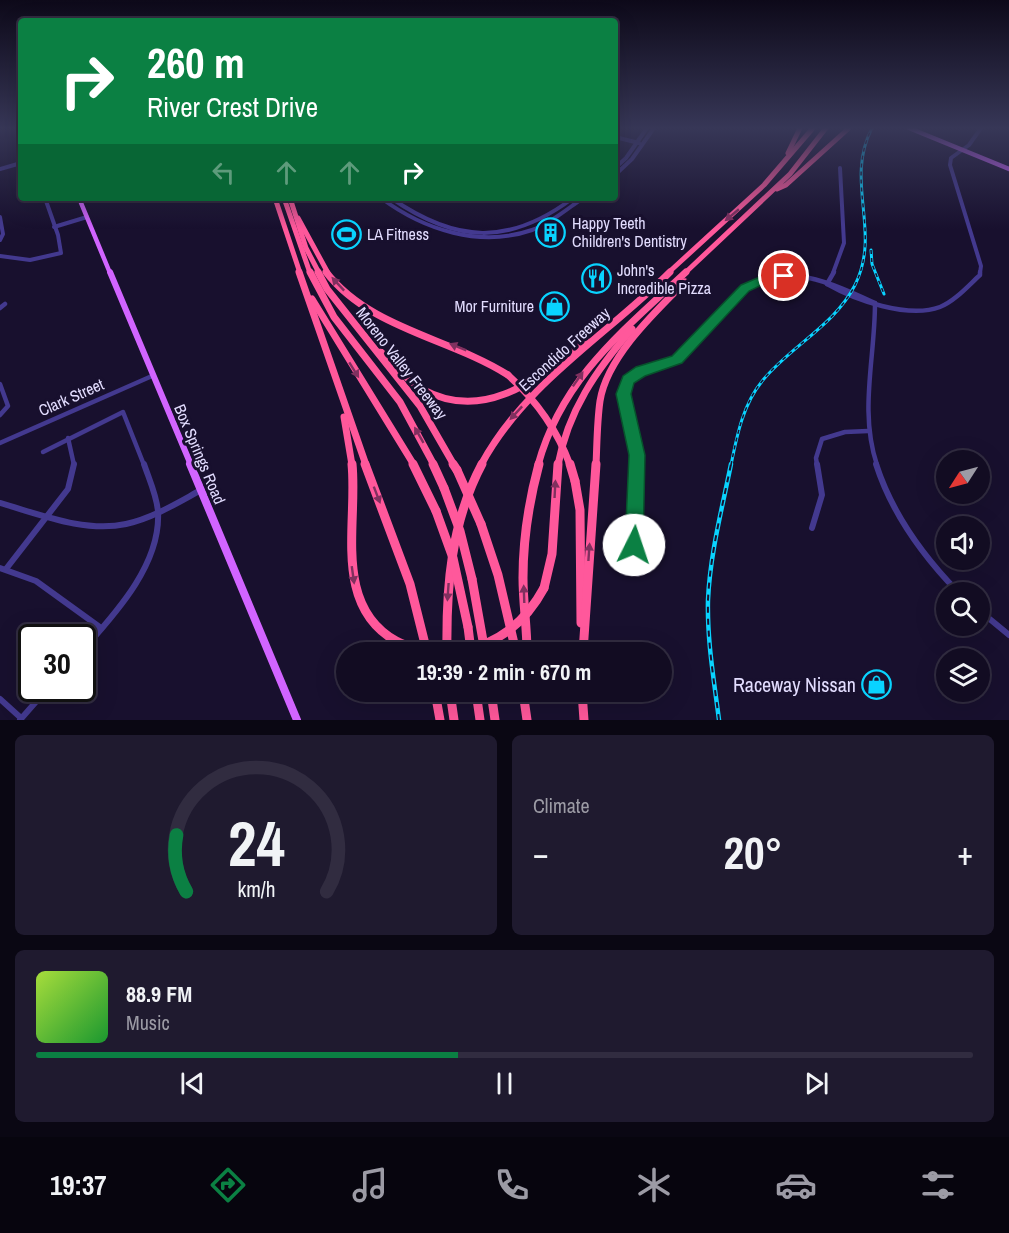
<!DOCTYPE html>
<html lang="en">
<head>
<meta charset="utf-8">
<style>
	:root { --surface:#120c22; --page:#1f1a2f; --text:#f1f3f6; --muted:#9c9ba5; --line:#312c40; --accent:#0b8043 }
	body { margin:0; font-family:"Archivo Narrow",sans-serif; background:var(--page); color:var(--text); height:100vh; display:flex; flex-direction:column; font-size:22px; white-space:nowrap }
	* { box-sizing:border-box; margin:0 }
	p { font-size:20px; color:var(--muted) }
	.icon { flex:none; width:33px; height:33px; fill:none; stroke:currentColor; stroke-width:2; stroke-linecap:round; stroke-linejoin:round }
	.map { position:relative; height:720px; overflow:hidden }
	.panel { display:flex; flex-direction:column; gap:15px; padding:15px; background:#0a0713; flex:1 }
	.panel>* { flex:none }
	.hud { position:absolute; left:18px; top:18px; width:600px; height:183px; border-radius:6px; box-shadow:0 6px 24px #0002,0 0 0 2px var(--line); background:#0b8043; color:#fff; overflow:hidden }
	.needle { width:39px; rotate:234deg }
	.fabs { position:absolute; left:936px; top:450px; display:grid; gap:12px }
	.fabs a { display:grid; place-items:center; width:54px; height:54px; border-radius:50%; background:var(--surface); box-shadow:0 6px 24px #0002,0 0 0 2px var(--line); font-size:30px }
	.speed { position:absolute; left:18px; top:624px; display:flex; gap:12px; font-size:30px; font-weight:700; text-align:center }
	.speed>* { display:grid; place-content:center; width:78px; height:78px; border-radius:50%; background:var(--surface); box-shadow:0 6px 24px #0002,0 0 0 2px var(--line); line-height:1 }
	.speed .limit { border:3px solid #111; border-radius:9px; background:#fff; color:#111 }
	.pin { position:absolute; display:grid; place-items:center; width:51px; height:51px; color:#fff; margin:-26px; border:3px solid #fff; border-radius:50%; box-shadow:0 2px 6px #0007 }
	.me { position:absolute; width:66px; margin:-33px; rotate:4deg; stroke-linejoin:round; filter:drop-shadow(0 0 4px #0008) }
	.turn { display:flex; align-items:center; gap:21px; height:126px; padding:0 30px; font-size:27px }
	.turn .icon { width:78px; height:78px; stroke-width:2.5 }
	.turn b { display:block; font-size:42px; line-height:51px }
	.lanes { display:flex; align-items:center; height:57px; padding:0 30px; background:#0003; justify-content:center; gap:30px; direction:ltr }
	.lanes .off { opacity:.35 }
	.big { font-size:45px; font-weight:800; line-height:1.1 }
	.panel .tile { flex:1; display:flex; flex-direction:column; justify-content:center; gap:9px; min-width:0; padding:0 21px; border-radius:9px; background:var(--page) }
	.panel .dial { align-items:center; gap:0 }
	.dial svg { height:156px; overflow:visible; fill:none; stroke:var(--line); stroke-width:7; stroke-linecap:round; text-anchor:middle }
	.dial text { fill:var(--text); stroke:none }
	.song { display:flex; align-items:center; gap:18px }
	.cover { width:72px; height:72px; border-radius:9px; background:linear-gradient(135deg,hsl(80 70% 55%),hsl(130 70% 35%)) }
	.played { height:6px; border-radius:3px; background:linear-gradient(90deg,var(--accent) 45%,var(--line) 45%) }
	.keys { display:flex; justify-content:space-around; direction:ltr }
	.heat { display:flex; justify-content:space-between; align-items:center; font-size:33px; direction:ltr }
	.panel .tiles { flex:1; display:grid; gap:15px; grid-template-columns:1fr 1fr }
	.tile:last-child { grid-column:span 2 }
	.trip { position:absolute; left:336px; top:642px; width:336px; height:60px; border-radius:30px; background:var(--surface); box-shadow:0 6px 24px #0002,0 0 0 2px var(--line); font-weight:800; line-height:60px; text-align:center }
	.dock { display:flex; height:96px; justify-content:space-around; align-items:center; background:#07050e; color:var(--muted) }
	.dock .icon { width:42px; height:42px }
	.dock .current { color:var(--accent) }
	.dock b { font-size:27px; color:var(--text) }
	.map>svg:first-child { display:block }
</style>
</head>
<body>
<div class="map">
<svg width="1009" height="720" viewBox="0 0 1009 720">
	<rect width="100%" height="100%" fill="#18102e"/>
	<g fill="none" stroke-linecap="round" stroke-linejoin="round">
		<g stroke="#43398f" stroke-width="4">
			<path d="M615,137L639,143"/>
			<path d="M615,168L626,158L647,128"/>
			<path d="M0,169L21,163"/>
			<path d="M615,175L632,159L654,128"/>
			<path d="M381,198C424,230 480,248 532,230C551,223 567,209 583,198"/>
			<path d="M391,198C456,243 509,246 573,198"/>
			<path d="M0,217L3,234L0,240"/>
			<path d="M54,227L87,217"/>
			<path d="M0,256L30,260L61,253L58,235L45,198"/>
			<path d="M833,273L844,243L840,168"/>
			<path d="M980,273L981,266L950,165L951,158L969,145L981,128"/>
		</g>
		<g stroke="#43398f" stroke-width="4.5">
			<path d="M827,284C855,300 908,319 940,307C955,301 968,286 980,275V272"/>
			<path d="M827,284L834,272"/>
			<path d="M875,303C875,359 859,411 877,465"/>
			<path d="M0,308L5,304"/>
			<path d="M0,384L8,406L0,415"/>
			<path d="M68,438L74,465"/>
			<path d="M0,443L152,376"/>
			<path d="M43,452L123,412L144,465"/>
			<path d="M637,465C637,446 617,395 628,380C639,365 664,368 678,358C703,339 719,307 745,288C783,259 838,286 875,303"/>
			<path d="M817,465L816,458L822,439L845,432L868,431"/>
		</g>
		<g stroke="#43398f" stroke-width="6">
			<path d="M876,464C892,514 922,555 958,592"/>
			<path d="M0,503C39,514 85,533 126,524C153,518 177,503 201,490"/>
			<path d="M812,528L822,495L817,464"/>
			<path d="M0,568L36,581L101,628"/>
			<path d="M6,569L68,489L74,464"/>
			<path d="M637,573L634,545L637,464"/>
			<path d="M980,611L1009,635"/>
			<path d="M82,651C114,615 161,565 158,512C157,496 149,479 144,464"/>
			<path d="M0,699L21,718"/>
			<path d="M20,720L48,688"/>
		</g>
		<g stroke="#d164ff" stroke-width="4.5">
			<path d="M909,128L1009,169"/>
			<path d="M79,198L110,273"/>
		</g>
		<path stroke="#d164ff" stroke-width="6" d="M110,272L191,465"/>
		<path stroke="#d164ff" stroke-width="8" d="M190,464L297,720"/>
		<g stroke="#ff589b" stroke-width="5">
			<path d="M788,153L800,128"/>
			<path d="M777,189L786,185L849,128"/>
			<path d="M275,198L300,273"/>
			<path d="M284,198L310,273"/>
			<path d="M290,198L306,248L319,273"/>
			<path d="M298,218L328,273"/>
			<path d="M668,273L764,185L813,128"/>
			<path d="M685,273L790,174L826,128"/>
		</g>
		<g stroke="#ff589b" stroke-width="7">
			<path d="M299,272L366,465"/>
			<path d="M310,272L334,317L400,402L434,465"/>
			<path d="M318,272L327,289L420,406L454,465"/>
			<path d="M326,272C370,329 450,338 508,375"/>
			<path d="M312,299L414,465"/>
			<path d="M381,352C394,364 406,380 422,389C485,424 538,378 587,341"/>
			<path d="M344,417L352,465"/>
			<path d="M481,465C525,383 606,336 670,272"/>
			<path d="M538,465C562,378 623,331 686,272"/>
			<path d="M558,465C568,411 596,370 632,329"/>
			<path d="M596,465C597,444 597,422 600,401C607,357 655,312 685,282"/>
		</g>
		<g stroke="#ff589b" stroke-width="9">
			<path d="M352,464C358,523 332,605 396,641C405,646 416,649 426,652"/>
			<path d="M365,464L410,584L427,652"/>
			<path d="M413,464L436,511"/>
			<path d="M433,464L444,488"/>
			<path d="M453,464L457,470"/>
			<path d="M575,481L580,510L581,623"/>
			<path d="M481,524L498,575L516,652"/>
			<path d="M472,579L485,652"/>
			<path d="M544,588L552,554L558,464"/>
			<path d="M468,627L471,651"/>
			<path d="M447,652C446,588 451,522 482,464"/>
			<path d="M527,652C527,627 523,603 523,578C523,539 529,501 539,464"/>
			<path d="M583,652L596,464"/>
			<path d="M435,692L440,720"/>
			<path d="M450,692L454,720"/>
			<path d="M476,692L480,720"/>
			<path d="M491,692L495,720"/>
			<path d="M523,692L527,720"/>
			<path d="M582,692L584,720"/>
		</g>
		<defs>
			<g id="rail-far1">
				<path d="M871,250L872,264L884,294"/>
				<path d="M731,465C737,435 743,404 763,380C791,346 835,325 855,285C882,231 844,182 872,128"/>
			</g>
			<path id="rail" d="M719,720C714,680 707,641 708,600C710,554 722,509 731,464"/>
		</defs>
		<use href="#rail-far1" stroke="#09d3ff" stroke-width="3"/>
		<use href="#rail" stroke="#09d3ff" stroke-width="4.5"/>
		<use href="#rail-far1" stroke="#18102e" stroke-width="1.5" stroke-dasharray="4" stroke-linecap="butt"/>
		<use href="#rail" stroke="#18102e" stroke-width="2" stroke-dasharray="6" stroke-linecap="butt"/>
		<path stroke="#ff589b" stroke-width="7" d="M508,375C537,401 557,429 570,465"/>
		<g stroke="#ff589b" stroke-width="9">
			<path d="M570,464L575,481"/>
			<path d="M457,470L481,524"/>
			<path d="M444,488L460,531L472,579"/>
			<path d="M436,511L453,558L468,627"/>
			<path d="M460,652C499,643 525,623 544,588"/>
		</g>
	</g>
	<defs><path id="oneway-solid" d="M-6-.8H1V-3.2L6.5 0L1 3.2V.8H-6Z" transform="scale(1.5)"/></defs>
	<g fill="#80305f">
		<use href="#oneway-solid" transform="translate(732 215) rotate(140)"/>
		<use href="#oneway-solid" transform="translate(338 284) rotate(-133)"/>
		<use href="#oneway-solid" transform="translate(458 347) rotate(-158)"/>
		<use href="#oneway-solid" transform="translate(354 370) rotate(58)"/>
		<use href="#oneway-solid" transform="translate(578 379) rotate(-55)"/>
		<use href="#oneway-solid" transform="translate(516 413) rotate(133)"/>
		<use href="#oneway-solid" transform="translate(419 435) rotate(-120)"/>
		<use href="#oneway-solid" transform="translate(555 489) rotate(-87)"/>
		<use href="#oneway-solid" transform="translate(377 495) rotate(69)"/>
		<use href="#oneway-solid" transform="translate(589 552) rotate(-86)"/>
		<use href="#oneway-solid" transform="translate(353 575) rotate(82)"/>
		<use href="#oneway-solid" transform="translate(448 592) rotate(94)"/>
		<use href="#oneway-solid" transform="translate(524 594) rotate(-92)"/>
	</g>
	<linearGradient id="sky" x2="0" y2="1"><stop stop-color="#0d0919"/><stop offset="0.56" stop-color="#373757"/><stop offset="1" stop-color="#373757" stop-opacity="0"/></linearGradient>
	<rect width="1009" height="229" fill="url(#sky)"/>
	<path fill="#0b8043" stroke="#07532c" stroke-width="1.5" d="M784,272L789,273V279L768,282L749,291L682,363L645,376L634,383L631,394L645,455L643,545L640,551L634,553L628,551L625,545L629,455L616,394L623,376L636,367L672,356L741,285L762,276Z"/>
	<defs>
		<symbol id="building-ring" viewBox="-11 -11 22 22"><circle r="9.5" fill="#18102e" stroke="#09d3ff" stroke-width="1.5"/><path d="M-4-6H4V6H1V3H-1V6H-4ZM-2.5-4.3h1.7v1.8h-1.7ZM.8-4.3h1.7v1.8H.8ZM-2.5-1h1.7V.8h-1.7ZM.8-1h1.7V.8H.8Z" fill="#09d3ff"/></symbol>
		<symbol id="stadium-ring" viewBox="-11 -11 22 22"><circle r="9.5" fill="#18102e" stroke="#09d3ff" stroke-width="1.5"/><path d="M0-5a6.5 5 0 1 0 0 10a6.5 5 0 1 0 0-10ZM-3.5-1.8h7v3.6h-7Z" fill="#09d3ff"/></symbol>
		<symbol id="restaurant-ring" viewBox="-11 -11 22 22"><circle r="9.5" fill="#18102e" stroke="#09d3ff" stroke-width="1.5"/><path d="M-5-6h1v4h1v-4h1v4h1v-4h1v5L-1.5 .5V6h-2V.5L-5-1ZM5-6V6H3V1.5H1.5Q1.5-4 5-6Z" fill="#09d3ff"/></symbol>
		<symbol id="shop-ring" viewBox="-11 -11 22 22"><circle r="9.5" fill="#18102e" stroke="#09d3ff" stroke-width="1.5"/><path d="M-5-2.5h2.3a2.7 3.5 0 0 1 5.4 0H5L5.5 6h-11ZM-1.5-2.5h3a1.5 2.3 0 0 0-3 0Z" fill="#09d3ff"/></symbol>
	</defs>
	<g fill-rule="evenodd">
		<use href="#building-ring" x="534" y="216" width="33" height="33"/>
		<use href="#stadium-ring" x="330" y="218" width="33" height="33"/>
		<use href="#restaurant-ring" x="580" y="262" width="33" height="33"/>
		<use href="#shop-ring" x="538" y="290" width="33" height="33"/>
		<use href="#shop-ring" x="860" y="668" width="33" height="33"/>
	</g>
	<g text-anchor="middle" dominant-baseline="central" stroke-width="6" stroke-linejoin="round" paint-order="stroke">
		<g font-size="16" fill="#e3ddff" stroke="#18102e" text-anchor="start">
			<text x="572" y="223">Happy Teeth<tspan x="572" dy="18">Children's Dentistry</tspan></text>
			<text x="367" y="234">LA Fitness</text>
			<text x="617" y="270">John's<tspan x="617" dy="18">Incredible Pizza</tspan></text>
			<text x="534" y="306" text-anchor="end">Mor Furniture</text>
		</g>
		<g font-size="16" fill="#e3ddff" stroke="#18102e">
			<text transform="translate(564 349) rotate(-42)">Escondido Freeway</text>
			<text transform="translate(402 363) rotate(52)">Moreno Valley Freeway</text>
			<text transform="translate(71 397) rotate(-24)">Clark Street</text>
			<text transform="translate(200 454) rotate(67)">Box Springs Road</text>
		</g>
		<g font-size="20" fill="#e3ddff" stroke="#18102e" text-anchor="end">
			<text x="856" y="684">Raceway Nissan</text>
		</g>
	</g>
</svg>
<div class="fabs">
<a><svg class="needle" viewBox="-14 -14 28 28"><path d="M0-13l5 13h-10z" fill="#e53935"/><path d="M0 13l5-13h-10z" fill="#9c9ba5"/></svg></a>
<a><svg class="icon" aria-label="sound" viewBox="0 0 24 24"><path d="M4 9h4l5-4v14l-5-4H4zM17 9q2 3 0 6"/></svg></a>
<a><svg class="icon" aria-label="search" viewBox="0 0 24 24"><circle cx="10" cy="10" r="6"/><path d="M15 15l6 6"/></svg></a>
<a><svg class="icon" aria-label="layers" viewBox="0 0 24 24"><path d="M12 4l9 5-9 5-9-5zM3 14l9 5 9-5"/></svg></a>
</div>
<div class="speed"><div class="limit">30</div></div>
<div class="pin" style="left:784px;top:276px;background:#d93025"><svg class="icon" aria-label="arrive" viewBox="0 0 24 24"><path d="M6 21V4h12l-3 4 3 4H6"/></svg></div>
<svg class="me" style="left:634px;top:545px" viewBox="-20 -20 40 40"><circle r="19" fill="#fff"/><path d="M0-13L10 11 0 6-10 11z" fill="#0b8043"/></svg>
<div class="trip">19:39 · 2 min · 670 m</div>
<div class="hud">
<div class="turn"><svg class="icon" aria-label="right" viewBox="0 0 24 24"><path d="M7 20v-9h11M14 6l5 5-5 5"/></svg><div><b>260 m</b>River Crest Drive</div></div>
<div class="lanes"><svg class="icon off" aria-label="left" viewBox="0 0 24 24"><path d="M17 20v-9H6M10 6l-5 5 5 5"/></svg><svg class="icon off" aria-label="ahead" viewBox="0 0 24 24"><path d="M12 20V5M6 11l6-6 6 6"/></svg><svg class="icon off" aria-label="ahead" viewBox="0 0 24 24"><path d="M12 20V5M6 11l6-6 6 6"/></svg><svg class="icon" aria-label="right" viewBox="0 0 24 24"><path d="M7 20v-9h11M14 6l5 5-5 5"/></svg></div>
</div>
</div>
<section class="panel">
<div class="tiles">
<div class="tile dial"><svg viewBox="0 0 100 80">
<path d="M14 69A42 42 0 1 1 86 69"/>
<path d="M14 69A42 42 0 0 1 9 40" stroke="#0b8043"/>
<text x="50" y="56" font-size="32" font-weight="700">24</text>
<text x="50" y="72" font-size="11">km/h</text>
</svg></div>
<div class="tile"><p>Climate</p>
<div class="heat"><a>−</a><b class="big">20°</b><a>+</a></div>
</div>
<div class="tile">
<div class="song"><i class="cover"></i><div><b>88.9 FM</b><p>Music</p></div></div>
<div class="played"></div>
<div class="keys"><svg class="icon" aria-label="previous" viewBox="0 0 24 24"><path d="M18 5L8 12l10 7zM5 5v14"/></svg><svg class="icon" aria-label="pause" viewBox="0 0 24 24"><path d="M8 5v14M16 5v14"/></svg><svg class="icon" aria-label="next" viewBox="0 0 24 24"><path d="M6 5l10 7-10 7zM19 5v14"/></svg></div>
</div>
</div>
</section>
<nav class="dock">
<b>19:37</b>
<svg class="icon current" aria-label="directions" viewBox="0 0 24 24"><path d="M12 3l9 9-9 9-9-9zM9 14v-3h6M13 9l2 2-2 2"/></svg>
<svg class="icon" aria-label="music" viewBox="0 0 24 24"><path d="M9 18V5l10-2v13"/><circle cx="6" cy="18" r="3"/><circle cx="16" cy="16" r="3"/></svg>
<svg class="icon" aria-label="phone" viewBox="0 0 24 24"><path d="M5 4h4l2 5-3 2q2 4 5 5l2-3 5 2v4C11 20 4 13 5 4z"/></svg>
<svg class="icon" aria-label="climate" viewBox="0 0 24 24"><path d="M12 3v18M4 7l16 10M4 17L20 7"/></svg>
<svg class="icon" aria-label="car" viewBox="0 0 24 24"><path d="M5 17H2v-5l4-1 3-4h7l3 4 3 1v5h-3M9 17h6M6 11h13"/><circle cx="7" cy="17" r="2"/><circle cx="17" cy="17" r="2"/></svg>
<svg class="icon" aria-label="filters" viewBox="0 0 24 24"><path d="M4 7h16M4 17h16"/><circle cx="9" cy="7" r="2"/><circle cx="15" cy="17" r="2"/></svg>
</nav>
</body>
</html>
